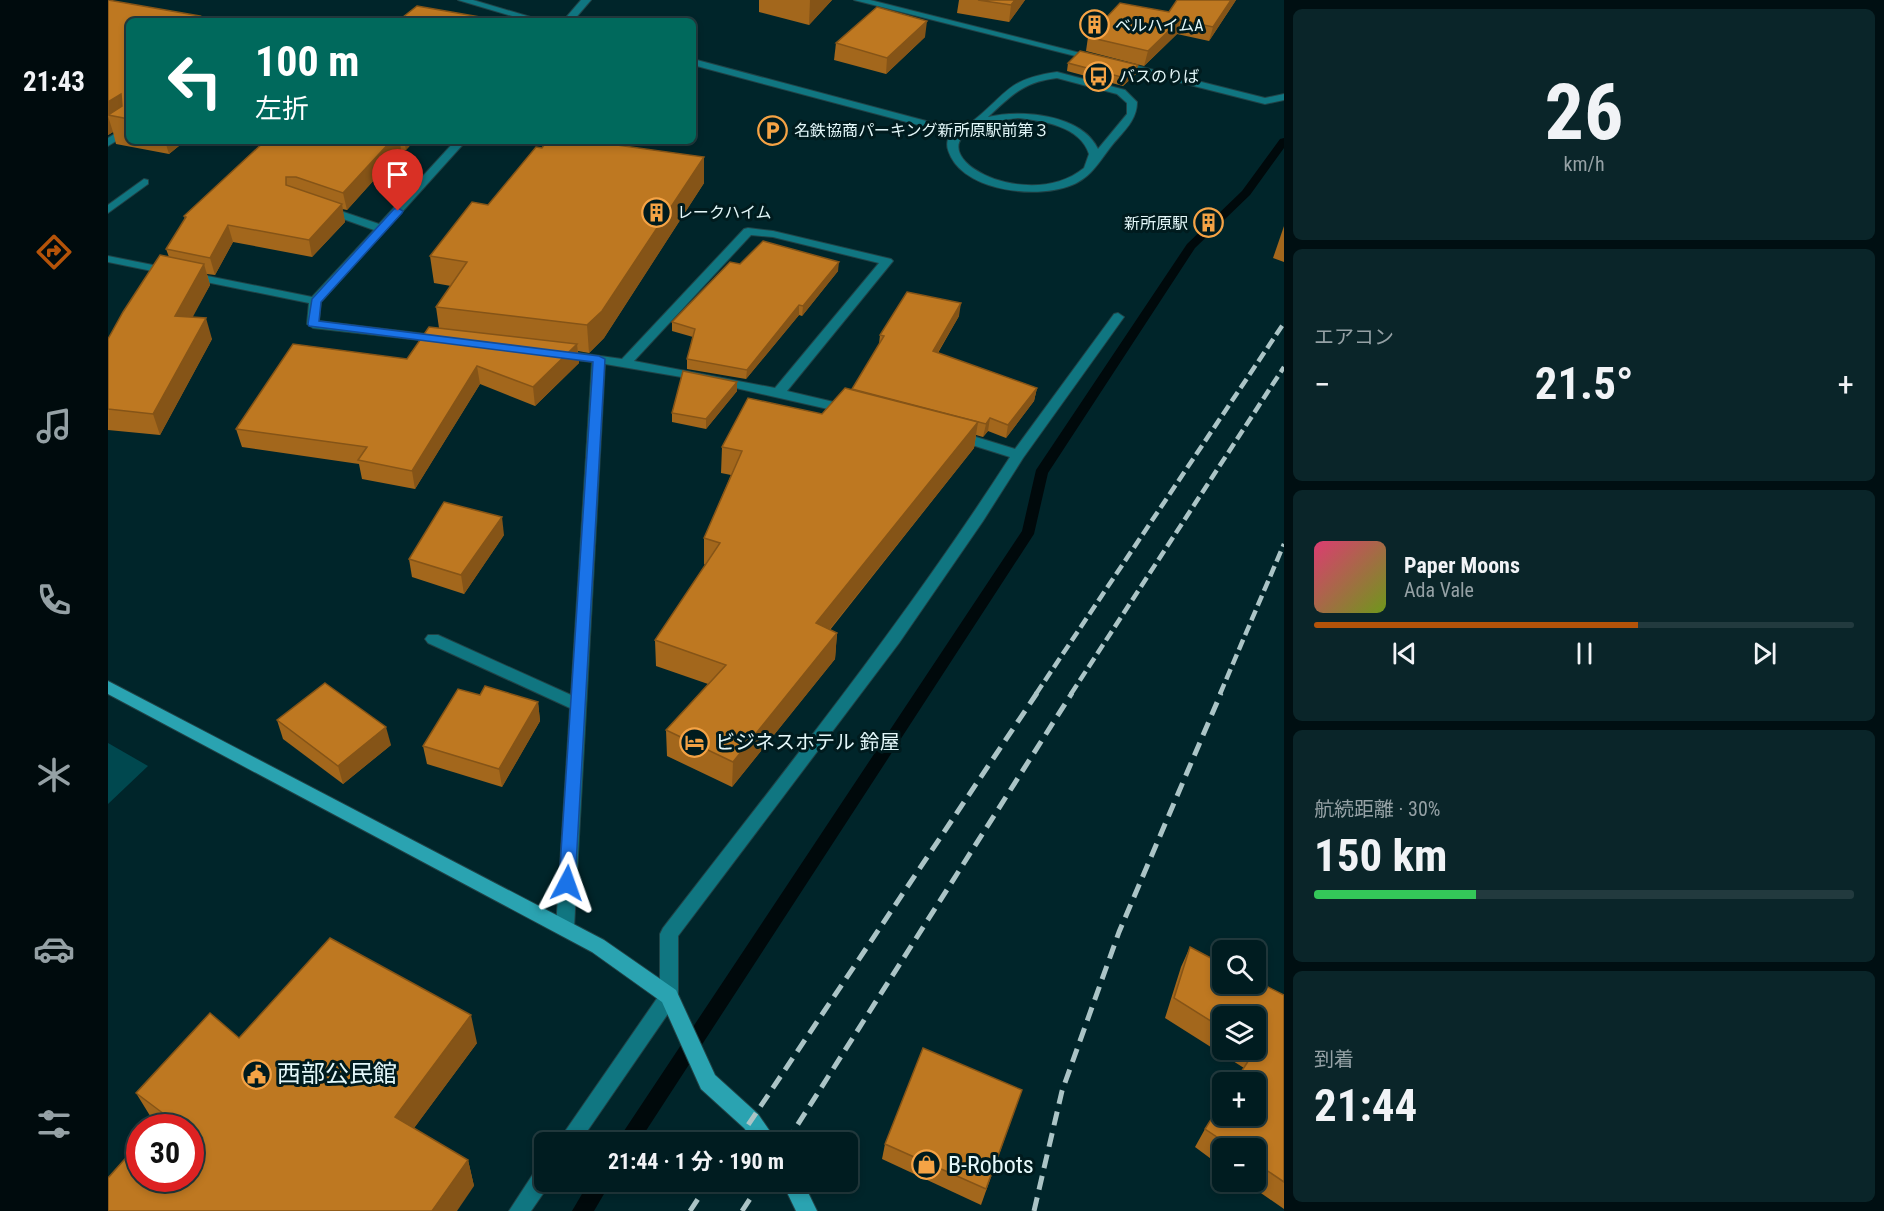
<!DOCTYPE html>
<html lang="ja">
<head>
<meta charset="utf-8">
<style>
	:root { --surface:#001c20; --page:#0a2529; --text:#f1f3f6; --muted:#95a1a5; --line:#223a3e; --accent:#b45309 }
	body { margin:0; font-family:"Roboto Condensed","Noto Sans JP",sans-serif; background:var(--page); color:var(--text); height:100vh; display:flex; flex-direction:column; font-size:22px; white-space:nowrap }
	* { box-sizing:border-box; margin:0 }
	p { font-size:20px; color:var(--muted) }
	.icon { flex:none; width:33px; height:33px; fill:none; stroke:currentColor; stroke-width:2; stroke-linecap:round; stroke-linejoin:round }
	.map { position:relative; flex:1; overflow:hidden }
	.sheet { display:flex; flex-direction:column; gap:9px; padding:9px; background:#000f12; width:600px }
	.sheet>* { flex:none }
	.banner { position:absolute; left:18px; top:18px; width:570px; height:126px; border-radius:9px; box-shadow:0 3px 9px #0003,0 0 0 2px var(--line); background:#00695c; color:#fff; overflow:hidden }
	.tools { position:absolute; left:1104px; top:940px; display:grid; gap:12px }
	.tools a { display:grid; place-items:center; width:54px; height:54px; border-radius:9px; background:var(--surface); box-shadow:0 3px 9px #0003,0 0 0 2px var(--line); font-size:30px }
	.speed { position:absolute; left:18px; top:1114px; display:flex; gap:12px; font-size:30px; font-weight:700; text-align:center }
	.speed>* { display:grid; place-content:center; width:78px; height:78px; border-radius:50%; background:var(--surface); box-shadow:0 3px 9px #0003,0 0 0 2px var(--line); line-height:1 }
	.speed .limit { border:9px solid #d22; background:#fff; color:#111 }
	.pin { position:absolute; display:grid; place-items:center; width:51px; height:51px; color:#fff; margin:-62px -26px; border-radius:50% 50% 50% 0; rotate:-45deg; box-shadow:0 0 6px #0007 }
	.pin .icon { rotate:45deg }
	.me { position:absolute; width:66px; margin:-33px; rotate:4deg; stroke-linejoin:round; filter:drop-shadow(0 0 4px #0008) }
	.turn { display:flex; align-items:center; gap:21px; height:126px; padding:0 30px; font-size:27px }
	.turn .icon { width:78px; height:78px; stroke-width:2.5 }
	.turn b { display:block; font-size:42px; line-height:51px }
	.big { font-size:45px; font-weight:700; line-height:1.1 }
	.sheet .widget { flex:1; display:flex; flex-direction:column; justify-content:center; gap:9px; min-width:0; padding:0 21px; border-radius:9px; background:var(--page) }
	.sheet .dial { align-items:center; gap:0 }
	.dial b { font-size:78px; line-height:1 }
	.song { display:flex; align-items:center; gap:18px }
	.cover { width:72px; height:72px; border-radius:9px; background:linear-gradient(135deg,hsl(340 70% 55%),hsl(80 70% 35%)) }
	.played { height:6px; border-radius:3px; background:linear-gradient(90deg,var(--accent) 60%,var(--line) 60%) }
	.keys { display:flex; justify-content:space-around; direction:ltr }
	.heat { display:flex; justify-content:space-between; align-items:center; font-size:33px; direction:ltr }
	.charge { height:9px; border-radius:4px; background:linear-gradient(90deg,#34c759 30%,var(--line) 0) }
	.trip { position:absolute; left:426px; top:1132px; width:324px; height:60px; border-radius:9px; background:var(--surface); box-shadow:0 3px 9px #0003,0 0 0 2px var(--line); font-weight:700; line-height:60px; text-align:center }
	main { display:flex; flex:1; min-height:0 }
	.dock { display:flex; flex-direction:column; width:108px; justify-content:space-around; align-items:center; background:#000b0d; color:var(--muted) }
	.dock .icon { width:42px; height:42px }
	.dock .selected { color:var(--accent) }
	.dock b { font-size:27px; color:var(--text) }
	.map>svg:first-child { display:block }
</style>
</head>
<body>
<main>
<nav class="dock">
<b>21:43</b>
<svg class="icon selected" aria-label="directions" viewBox="0 0 24 24"><path d="M12 3l9 9-9 9-9-9zM9 14v-3h6M13 9l2 2-2 2"/></svg>
<svg class="icon" aria-label="music" viewBox="0 0 24 24"><path d="M9 18V5l10-2v13"/><circle cx="6" cy="18" r="3"/><circle cx="16" cy="16" r="3"/></svg>
<svg class="icon" aria-label="phone" viewBox="0 0 24 24"><path d="M5 4h4l2 5-3 2q2 4 5 5l2-3 5 2v4C11 20 4 13 5 4z"/></svg>
<svg class="icon" aria-label="climate" viewBox="0 0 24 24"><path d="M12 3v18M4 7l16 10M4 17L20 7"/></svg>
<svg class="icon" aria-label="car" viewBox="0 0 24 24"><path d="M5 17H2v-5l4-1 3-4h7l3 4 3 1v5h-3M9 17h6M6 11h13"/><circle cx="7" cy="17" r="2"/><circle cx="17" cy="17" r="2"/></svg>
<svg class="icon" aria-label="filters" viewBox="0 0 24 24"><path d="M4 7h16M4 17h16"/><circle cx="9" cy="7" r="2"/><circle cx="15" cy="17" r="2"/></svg>
</nav>
<div class="map">
<svg width="1176" height="1211" viewBox="0 0 1176 1211">
	<rect width="100%" height="100%" fill="#00252a"/>
	<path fill="#00484f" d="M0,743L40,766L0,804Z"/>
	<g fill="none" stroke-linecap="round" stroke-linejoin="round">
		<g fill="#00090b" fill-rule="evenodd">
			<path d="M1176,138V148L1142,195L1087,248L940,473L926,534L530,1143H508L914,531L928,470L1079,244L1134,191L1172,139Z"/>
			<path d="M481,1182H503L486,1211H464Z"/>
		</g>
		<defs>
			<path id="lane" d="M949,72L1017,90L1029,102C1029,120 1016,131 1005,144C992,160 984,177 964,185C931,199 861,192 843,157C840,151 838,146 840,139C844,127 857,127 865,121C900,93 899,79 949,72ZM949,78L1009,94L1019,103V114L990,149C974,114 912,109 880,117C904,95 915,82 949,78ZM910,118C935,121 972,126 981,154L976,168C910,222 771,133 910,118Z"/>
			<g id="street">
				<path d="M350,0H365L436,21H421Z"/>
				<path d="M473,0H483L465,21H455Z"/>
				<path d="M746,0H762L992,58L987,61Z"/>
				<path d="M585,59L837,126L838,128L829,130L585,65Z"/>
				<path d="M1010,61L1157,98L1176,94V100L1157,104L1007,66L1005,64Z"/>
				<path d="M21,125V133L0,146V138Z"/>
				<path d="M347,141H358L213,302L211,321L334,336L338,337L340,340L338,343L205,328L199,324L201,303L0,262V256L204,297L266,230L213,211V207H221L271,224Z"/>
				<path d="M36,179L40,180V184L0,213V205Z"/>
				<path d="M640,228L665,231L783,259L785,261L679,391L747,407L749,410L742,414L597,381L497,364L466,928L463,934L457,936L451,934L448,928L462,708L320,643L317,639L320,635H330L463,695L484,362L450,358L444,354L450,350L514,359L636,229ZM643,235L665,237L771,263L667,388L526,361Z"/>
				<path d="M1010,313L1016,317L915,458L875,521L791,643L570,936V996L568,1002L471,1143H449L552,994V934L555,928C674,774 796,622 902,457L845,439L843,436L845,433H855L907,449L1006,314Z"/>
				<path d="M436,1165V1182H443L423,1211H401L429,1168Z"/>
			</g>
			<g id="secondary">
				<path d="M0,681L496,940L568,990L607,1075L650,1114L670,1143H648L636,1128L593,1089L554,1002L484,952L0,694Z"/>
				<path d="M674,1182H695L709,1211H688Z"/>
			</g>
		</defs>
		<use href="#lane" stroke="#204347" stroke-width="2"/>
		<use href="#street" stroke="#204347" stroke-width="2"/>
		<use href="#secondary" stroke="#204347" stroke-width="2"/>
		<use href="#lane" fill="#107681" fill-rule="evenodd"/>
		<use href="#street" fill="#107681" fill-rule="evenodd"/>
		<use href="#secondary" fill="#2aa3b1" fill-rule="evenodd"/>
		<g stroke="#abc4c6" stroke-width="4.5" stroke-dasharray="11 5" stroke-linecap="butt">
			<path d="M928,694L1176,323"/>
			<path d="M963,694L1176,367"/>
			<path d="M1112,694L1176,544"/>
		</g>
		<g stroke="#abc4c6" stroke-width="5" stroke-dasharray="14 8" stroke-linecap="butt">
			<path d="M628,1143L929,693"/>
			<path d="M678,1143L964,693"/>
			<path d="M582,1211L601,1182"/>
			<path d="M634,1211L653,1182"/>
			<path d="M926,1211L954,1091L1011,932L1113,693"/>
		</g>
	</g>
	<g fill="#a3671c" fill-rule="evenodd">
		<path d="M0,0L21,21V141H77L61,154L8,144L5,132L0,135Z"/>
		<path d="M651,0H724L701,25L651,12Z"/>
		<path d="M851,0H917L901,22L849,13Z"/>
		<path d="M1069,0H1128L1101,41L1069,34L1036,66L978,51L980,37L1061,12Z"/>
		<path d="M817,37L778,74L726,60L728,43Z"/>
		<path d="M960,63L1030,65L1028,74L1015,86L959,71Z"/>
		<path d="M157,141H306L298,150H293L239,210L234,209L237,222L204,257L125,242L107,275L99,274L102,285L84,317L104,339L52,435L0,430V339L61,257L58,249L77,219L76,216Z"/>
		<path d="M439,141H518L516,146L596,183L496,338L481,353L470,351L471,363L427,406L372,384L307,489L254,479L251,464L134,447L128,429L299,359L331,328L328,307L343,286L326,283L322,256L380,205L434,148Z"/>
		<path d="M1176,226V262L1165,258Z"/>
		<path d="M632,264L730,271L694,316L691,315L638,379L579,369V359L585,337L564,331V322Z"/>
		<path d="M851,316L830,353L929,388L926,401L898,438L880,431L875,437L868,435L866,448L722,630L729,633L727,659L624,787L559,756L558,730L600,684L548,666L547,640L597,565L596,564V538L623,475L613,473L614,447L714,414L744,389L771,344L772,335Z"/>
		<path d="M629,382V391L598,429L564,422V413Z"/>
		<path d="M396,535L356,594L304,577L301,559Z"/>
		<path d="M372,695L430,702L432,721L394,787L319,764L315,746Z"/>
		<path d="M169,720L283,745L235,784L175,739Z"/>
		<path d="M1082,947L1176,995V1209L1137,1182H1148V1149H1114V1167L1087,1147L1097,1129L1136,1068L1057,1018L1073,967ZM1114,1017H1148V1050H1114Z"/>
		<path d="M131,1038L369,1043L306,1128L360,1160L366,1186L48,1123L44,1119L28,1093Z"/>
		<path d="M914,1090L873,1205L774,1159L777,1144Z"/>
	</g>
	<g fill="#855417">
		<path d="M702,0H724L701,25Z"/>
		<path d="M907,0H917L901,22L903,5Z"/>
		<path d="M1123,0H1128L1101,41L1105,27Z"/>
		<path d="M92,16L94,21H86Z"/>
		<path d="M1072,20L1069,34L1036,66L1040,51Z"/>
		<path d="M819,21L817,37L778,74L779,58Z"/>
		<path d="M1030,65L1028,74L1015,86L1017,78Z"/>
		<path d="M13,94L20,119L0,115V102Z"/>
		<path d="M0,116L5,132L0,135Z"/>
		<path d="M57,141H77L61,154Z"/>
		<path d="M283,141H292L293,150L239,210L235,193Z"/>
		<path d="M296,141H306L298,150Z"/>
		<path d="M503,141H518L502,170L501,144Z"/>
		<path d="M596,157V183L496,338L481,353L479,325Z"/>
		<path d="M234,204L237,222L204,257L201,240Z"/>
		<path d="M120,225L125,242L107,275L102,258Z"/>
		<path d="M731,262L730,271L694,316L695,306Z"/>
		<path d="M96,264L102,285L74,337L67,316Z"/>
		<path d="M853,303L851,316L823,364L825,351Z"/>
		<path d="M691,305V315L638,379L639,370Z"/>
		<path d="M98,318L104,339L52,435L45,414Z"/>
		<path d="M469,344L471,363L427,406L425,387Z"/>
		<path d="M369,366L372,384L307,489L304,471Z"/>
		<path d="M629,382V391L598,429V419Z"/>
		<path d="M929,388L926,401L898,438L900,425Z"/>
		<path d="M882,418L880,431L875,437L878,424Z"/>
		<path d="M870,422L866,448L706,649L708,623Z"/>
		<path d="M394,517L396,535L356,594L353,575Z"/>
		<path d="M729,633L727,659L624,787L625,762Z"/>
		<path d="M430,702L432,721L394,787L391,769Z"/>
		<path d="M278,727L283,745L235,784L230,766Z"/>
		<path d="M363,1015L369,1043L295,1143L287,1117Z"/>
		<path d="M360,1160L366,1186L349,1211H324Z"/>
	</g>
	<g fill="#be7821" stroke="#855417" stroke-width="1.5">
		<path d="M0,0L92,16L86,21H21V119L0,115L14,106L13,94L0,102Z"/>
		<path d="M870,0H907L903,5Z"/>
		<path d="M1069,0H1123L1105,27L1072,20L1040,51L980,37L1012,3L1061,12Z"/>
		<path d="M309,6L395,21H290Z"/>
		<path d="M769,7L819,21L779,58L728,43Z"/>
		<path d="M972,51L1030,65L1017,78L960,63Z"/>
		<path d="M157,141H283L235,193L188,177H178V185L234,204L201,240L120,225L102,258L58,249L78,217L76,216Z"/>
		<path d="M439,141H503L501,144L596,157L494,311L479,325L328,307L359,262L322,256L364,202L380,205L428,147L434,148Z"/>
		<path d="M655,241L731,262L695,306L691,305L639,370L579,359L587,329L564,322L622,262L632,264Z"/>
		<path d="M52,255L96,264L67,316L98,318L45,414L0,409V339L15,312Z"/>
		<path d="M799,292L853,303L825,351L929,388L900,425L882,418L878,424L744,389L776,336L772,335Z"/>
		<path d="M321,327L469,344L425,387L369,366L304,471L250,460L259,447L128,429L185,344L299,359Z"/>
		<path d="M575,371L629,382L598,419L564,413Z"/>
		<path d="M737,388L870,422L708,623L729,633L625,762L558,730L618,665L547,640L612,543L596,538L634,451L614,447L640,398L714,414Z"/>
		<path d="M336,502L394,517L353,575L301,559Z"/>
		<path d="M217,683L278,727L230,766L169,720Z"/>
		<path d="M377,686L430,702L391,769L315,746L350,689L372,695Z"/>
		<path d="M222,938L363,1015L287,1117L360,1160L324,1211H0V1178L32,1142V1179H82V1128H44L56,1114L28,1093L102,1013L131,1038Z"/>
		<path d="M1082,947L1114,964V984H1148V981L1176,995V1182L1148,1163V1149H1127L1097,1129L1114,1102V1116H1148V1083H1126L1148,1049V1017H1114V1028L1066,998Z"/>
		<path d="M815,1048L914,1090L878,1189L777,1144Z"/>
	</g>
	<path fill="#1a73e8" stroke="#114b97" stroke-width="1.5" d="M290,208L295,211L294,213L213,302L211,321L491,356L497,359L467,883L465,888L459,890L454,888L451,883L485,362L201,326L200,324L204,299L286,209Z"/>
	<defs>
		<symbol id="building-ring" viewBox="-11 -11 22 22"><circle r="9.5" fill="#001b1e" stroke="#f5a345" stroke-width="1.5"/><path d="M-4-6H4V6H1V3H-1V6H-4ZM-2.5-4.3h1.7v1.8h-1.7ZM.8-4.3h1.7v1.8H.8ZM-2.5-1h1.7V.8h-1.7ZM.8-1h1.7V.8H.8Z" fill="#f5a345"/></symbol>
		<symbol id="bus-ring" viewBox="-11 -11 22 22"><circle r="9.5" fill="#001b1e" stroke="#f5a345" stroke-width="1.5"/><path d="M-5-6H5V4H4V6H2V4H-2V6H-4V4H-5ZM-3.5-4V0h7V-4ZM-3.5 1.2v1.5H-2V1.2ZM2 1.2v1.5H3.5V1.2Z" fill="#f5a345"/></symbol>
		<symbol id="parking-ring" viewBox="-11 -11 22 22"><circle r="9.5" fill="#001b1e" stroke="#f5a345" stroke-width="1.5"/><path d="M-3.5-5.5H1a3.5 3.5 0 0 1 0 7H-1V5.5H-3.5ZM-1-3.4V-.6H.8a1.4 1.4 0 0 0 0-2.8Z" fill="#f5a345"/></symbol>
		<symbol id="hotel-ring" viewBox="-11 -11 22 22"><circle r="9.5" fill="#001b1e" stroke="#f5a345" stroke-width="1.5"/><path d="M-6-4.5h1.5V1H6V5H4.5V3h-9V5H-6ZM-4 0a1.8 1.8 0 1 1 3.6 0ZM.5 0V-2.5h3Q6-2.5 6 0Z" fill="#f5a345"/></symbol>
		<symbol id="civic-ring" viewBox="-11 -11 22 22"><circle r="9.5" fill="#001b1e" stroke="#f5a345" stroke-width="1.5"/><path d="M-.6-6.5H3V-4.5H.6V-3L4-1V1h2V6H-6V1h2V-1L-.6-3ZM-1.2 2.5V6h2.4V2.5Z" fill="#f5a345"/></symbol>
		<symbol id="shop-ring" viewBox="-11 -11 22 22"><circle r="9.5" fill="#001b1e" stroke="#f5a345" stroke-width="1.5"/><path d="M-5-2.5h2.3a2.7 3.5 0 0 1 5.4 0H5L5.5 6h-11ZM-1.5-2.5h3a1.5 2.3 0 0 0-3 0Z" fill="#f5a345"/></symbol>
	</defs>
	<g fill-rule="evenodd">
		<use href="#building-ring" x="970" y="8" width="33" height="33"/>
		<use href="#bus-ring" x="974" y="60" width="33" height="33"/>
		<use href="#parking-ring" x="648" y="114" width="33" height="33"/>
		<use href="#building-ring" x="532" y="196" width="33" height="33"/>
		<use href="#building-ring" x="1084" y="206" width="33" height="33"/>
		<use href="#hotel-ring" x="570" y="726" width="33" height="33"/>
		<use href="#civic-ring" x="132" y="1058" width="33" height="33"/>
		<use href="#shop-ring" x="802" y="1148" width="33" height="33"/>
	</g>
	<g text-anchor="middle" dominant-baseline="central" stroke-width="6" stroke-linejoin="round" paint-order="stroke">
		<g font-size="16" fill="#e4f8fa" stroke="#001b1e" text-anchor="start">
			<text x="1007" y="25">ベルハイムA</text>
			<text x="1011" y="76">バスのりば</text>
			<text x="686" y="130">名鉄協商パーキング新所原駅前第３</text>
			<text x="569" y="212">レークハイム</text>
			<text x="1080" y="223" text-anchor="end">新所原駅</text>
		</g>
		<g font-size="20" fill="#e4f8fa" stroke="#001b1e" text-anchor="start">
			<text x="607" y="742">ビジネスホテル 鈴屋</text>
		</g>
		<g font-size="24" fill="#e4f8fa" stroke="#001b1e" text-anchor="start">
			<text x="169" y="1074">西部公民館</text>
			<text x="840" y="1165">B-Robots</text>
		</g>
	</g>
</svg>
<div class="tools">
<a><svg class="icon" aria-label="search" viewBox="0 0 24 24"><circle cx="10" cy="10" r="6"/><path d="M15 15l6 6"/></svg></a>
<a><svg class="icon" aria-label="layers" viewBox="0 0 24 24"><path d="M12 4l9 5-9 5-9-5zM3 14l9 5 9-5"/></svg></a>
<a>+</a>
<a>−</a>
</div>
<div class="speed"><div class="limit">30</div></div>
<div class="pin" style="left:290px;top:211px;background:#d93025"><svg class="icon" aria-label="arrive" viewBox="0 0 24 24"><path d="M6 21V4h12l-3 4 3 4H6"/></svg></div>
<svg class="me" style="left:459px;top:883px" viewBox="-20 -20 40 40"><path d="M0-17L14 15 0 8-14 15z" fill="#1a73e8" stroke="#fff" stroke-width="4"/></svg>
<div class="trip">21:44 · 1 分 · 190 m</div>
<div class="banner">
<div class="turn"><svg class="icon" aria-label="left" viewBox="0 0 24 24"><path d="M17 20v-9H6M10 6l-5 5 5 5"/></svg><div><b>100 m</b>左折</div></div>
</div>
</div>
<section class="sheet">
<div class="widget dial"><b>26</b><p>km/h</p></div>
<div class="widget"><p>エアコン</p>
<div class="heat"><a>−</a><b class="big">21.5°</b><a>+</a></div>
</div>
<div class="widget">
<div class="song"><i class="cover"></i><div><b>Paper Moons</b><p>Ada Vale</p></div></div>
<div class="played"></div>
<div class="keys"><svg class="icon" aria-label="previous" viewBox="0 0 24 24"><path d="M18 5L8 12l10 7zM5 5v14"/></svg><svg class="icon" aria-label="pause" viewBox="0 0 24 24"><path d="M8 5v14M16 5v14"/></svg><svg class="icon" aria-label="next" viewBox="0 0 24 24"><path d="M6 5l10 7-10 7zM19 5v14"/></svg></div>
</div>
<div class="widget"><p>航続距離 · 30%</p><b class="big">150 km</b><div class="charge"></div></div>
<div class="widget"><p>到着</p><b class="big">21:44</b></div>
</section>
</main>
</body>
</html>
